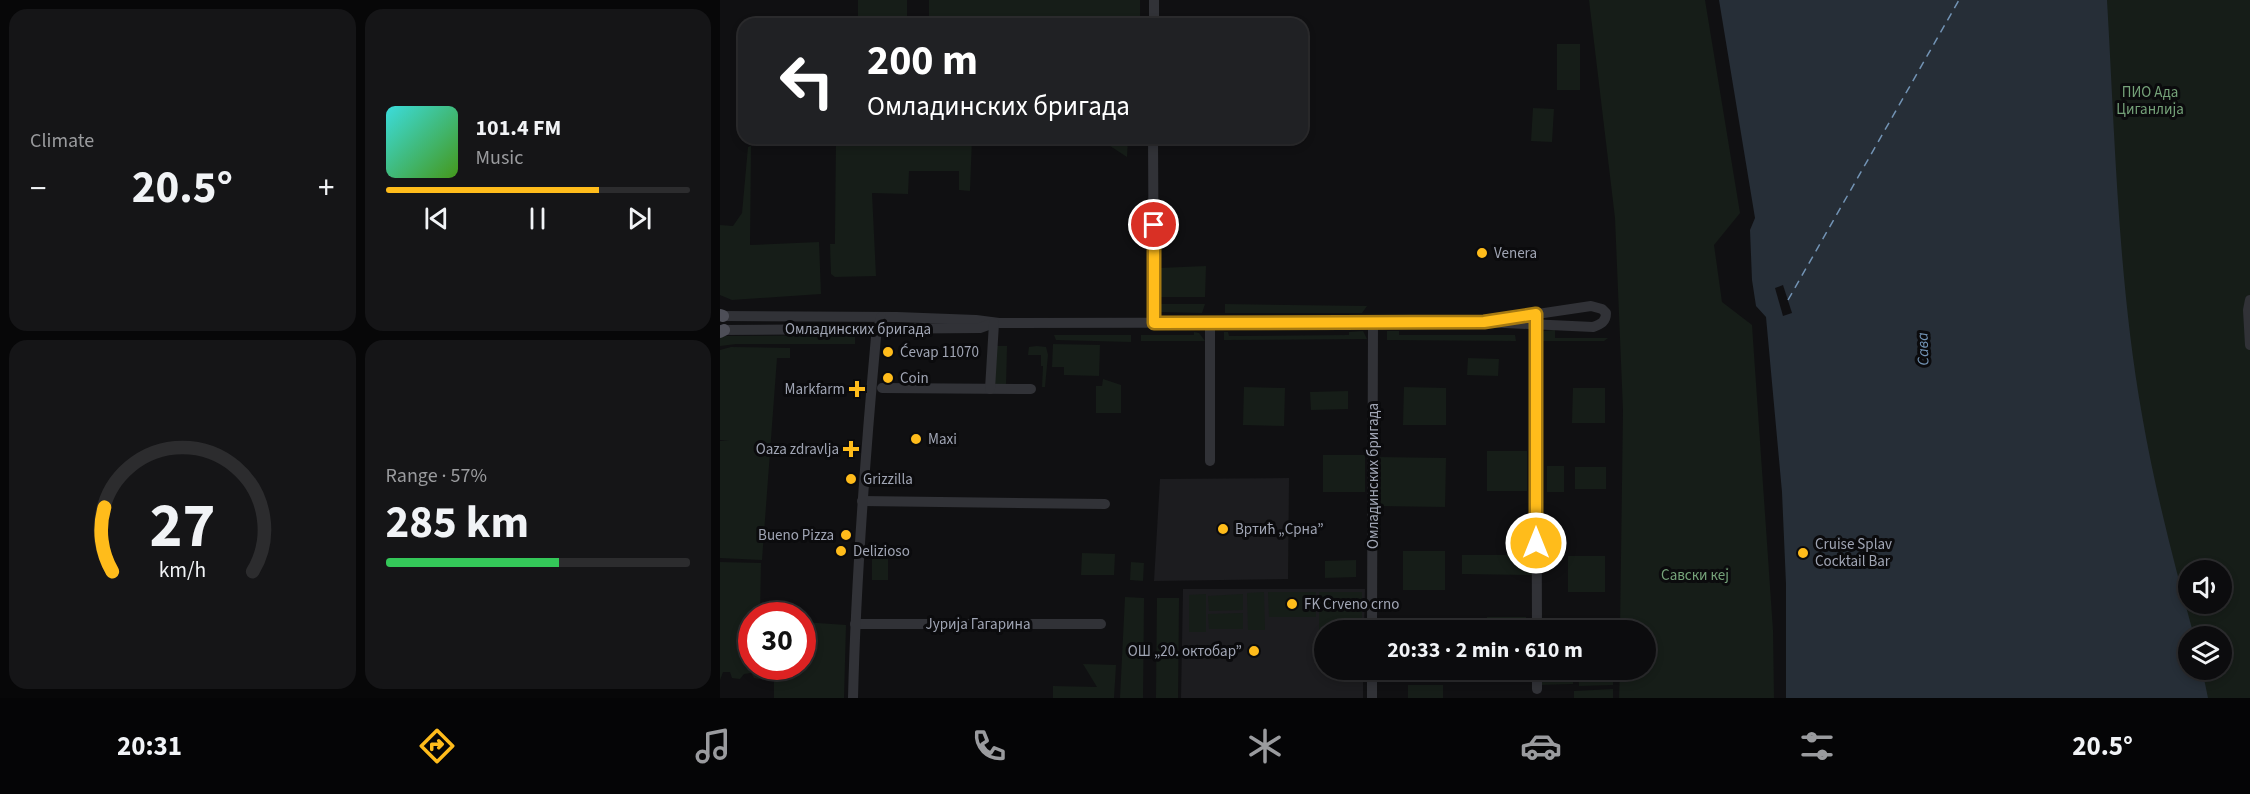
<!DOCTYPE html>
<html lang="en">
<head>
<meta charset="utf-8">
<style>
	:root { --surface:#0c0c0e; --page:#151517; --text:#f1f3f6; --muted:#9a9b9e; --line:#2c2c2e; --accent:#ffbc1b }
	body { margin:0; font-family:"Source Sans 3",sans-serif; background:var(--page); color:var(--text); height:100vh; display:flex; flex-direction:column; font-size:22px; white-space:nowrap }
	* { box-sizing:border-box; margin:0 }
	p { font-size:20px; color:var(--muted) }
	.icon { flex:none; width:33px; height:33px; fill:none; stroke:currentColor; stroke-width:2; stroke-linecap:round; stroke-linejoin:round }
	.map { position:relative; flex:1; overflow:hidden }
	.side { display:flex; flex-direction:column; gap:9px; padding:9px; background:#070708; width:720px }
	.side>* { flex:none }
	.guide { position:absolute; left:18px; top:18px; width:570px; height:126px; border-radius:18px; box-shadow:0 3px 9px #0003,0 0 0 2px var(--line); background:#202124; color:#fff; overflow:hidden }
	.controls { position:absolute; left:1458px; top:560px; display:grid; gap:12px }
	.controls a { display:grid; place-items:center; width:54px; height:54px; border-radius:50%; background:var(--surface); box-shadow:0 3px 9px #0003,0 0 0 2px var(--line); font-size:30px }
	.speed { position:absolute; left:18px; top:602px; display:flex; gap:12px; font-size:30px; font-weight:700; text-align:center }
	.speed>* { display:grid; place-content:center; width:78px; height:78px; border-radius:50%; background:var(--surface); box-shadow:0 3px 9px #0003,0 0 0 2px var(--line); line-height:1 }
	.speed .limit { border:9px solid #d22; background:#fff; color:#111 }
	.pin { position:absolute; display:grid; place-items:center; width:51px; height:51px; color:#fff; margin:-26px; border:3px solid #fff; border-radius:50%; box-shadow:0 2px 6px #0007 }
	.me { position:absolute; width:66px; margin:-33px; rotate:0deg; stroke-linejoin:round; filter:drop-shadow(0 0 4px #0008) }
	.turn { display:flex; align-items:center; gap:21px; height:126px; padding:0 30px; font-size:27px }
	.turn .icon { width:78px; height:78px; stroke-width:2.5 }
	.turn b { display:block; font-size:42px; line-height:51px }
	.big { font-size:45px; font-weight:700; line-height:1.1 }
	.side .widget { flex:1; display:flex; flex-direction:column; justify-content:center; gap:9px; min-width:0; padding:0 21px; border-radius:18px; background:var(--page) }
	.side .dial { align-items:center; gap:0 }
	.dial svg { height:156px; overflow:visible; fill:none; stroke:var(--line); stroke-width:7; stroke-linecap:round; text-anchor:middle }
	.dial text { fill:var(--text); stroke:none }
	.song { display:flex; align-items:center; gap:18px }
	.cover { width:72px; height:72px; border-radius:9px; background:linear-gradient(135deg,hsl(180 70% 55%),hsl(100 70% 35%)) }
	.played { height:6px; border-radius:3px; background:linear-gradient(90deg,var(--accent) 70%,var(--line) 70%) }
	.keys { display:flex; justify-content:space-around; direction:ltr }
	.heat { display:flex; justify-content:space-between; align-items:center; font-size:33px; direction:ltr }
	.charge { height:9px; border-radius:4px; background:linear-gradient(90deg,#34c759 57%,var(--line) 0) }
	.side .tiles { flex:1; display:grid; gap:9px; grid-template-columns:repeat(2,1fr) }
	.trip { position:absolute; left:594px; top:620px; width:342px; height:60px; border-radius:30px; background:var(--surface); box-shadow:0 3px 9px #0003,0 0 0 2px var(--line); font-weight:700; line-height:60px; text-align:center }
	.tabs { display:flex; height:96px; justify-content:space-around; align-items:center; background:#050506; color:var(--muted) }
	.tabs .icon { width:42px; height:42px }
	.tabs .current { color:var(--accent) }
	.tabs b { font-size:27px; color:var(--text) }
	main { display:flex; flex:1; min-height:0 }
	.map>svg:first-child { display:block }
</style>
</head>
<body>
<main>
<section class="side">
<div class="tiles">
<div class="widget"><p>Climate</p>
<div class="heat"><a>−</a><b class="big">20.5°</b><a>+</a></div>
</div>
<div class="widget">
<div class="song"><i class="cover"></i><div><b>101.4 FM</b><p>Music</p></div></div>
<div class="played"></div>
<div class="keys"><svg class="icon" aria-label="previous" viewBox="0 0 24 24"><path d="M18 5L8 12l10 7zM5 5v14"/></svg><svg class="icon" aria-label="pause" viewBox="0 0 24 24"><path d="M8 5v14M16 5v14"/></svg><svg class="icon" aria-label="next" viewBox="0 0 24 24"><path d="M6 5l10 7-10 7zM19 5v14"/></svg></div>
</div>
<div class="widget dial"><svg viewBox="0 0 100 80">
<path d="M14 69A42 42 0 1 1 86 69"/>
<path d="M14 69A42 42 0 0 1 10 36" stroke="#ffbc1b"/>
<text x="50" y="56" font-size="32" font-weight="700">27</text>
<text x="50" y="72" font-size="11">km/h</text>
</svg></div>
<div class="widget"><p>Range · 57%</p><b class="big">285 km</b><div class="charge"></div></div>
</div>
</section>
<div class="map">
<svg width="1530" height="698" viewBox="0 0 1530 698">
	<rect width="100%" height="100%" fill="#101012"/>
	<g fill="#1c1c1f">
		<path d="M569,478L568,579L434,581L440,479Z"/>
		<path d="M463,589H645L644,630H604V669H643V698H461Z"/>
	</g>
	<g fill="#161d18" fill-rule="evenodd">
		<rect x="138" y="0" width="49" height="24"/>
		<rect x="209" y="0" width="211" height="24"/>
		<path d="M869,0H985L1020,213L994,245L1002,302L1032,325L1053,630L1054,698H899L900,669H926V630H900L903,410L895,218Z"/>
		<path d="M1313,0H1530V698H1439ZM1468,570H1502V603H1468ZM1468,636H1502V669H1468Z"/>
		<rect x="837" y="44" width="23" height="46"/>
		<path d="M813,108L834,109L832,142L811,141Z"/>
		<path d="M116,138H252L250,191L239,190V171H189L188,194L152,193L156,276L115,277L111,274L110,244H115V234Z"/>
		<path d="M389,138H408L407,157L384,142Z"/>
		<path d="M31,146L30,245L99,242L101,294L12,300L0,295V225L13,226L22,213L28,147Z"/>
		<path d="M486,266L485,297H440L439,268Z"/>
		<path d="M438,304H485L482,313L440,312Z"/>
		<path d="M505,304L647,306L642,313H505Z"/>
		<path d="M835,330V338H888L884,341H820L819,334L824,331Z"/>
		<path d="M643,331L647,339L504,340V332H508L509,336L629,335V332Z"/>
		<path d="M667,331H679V335H795L796,341L667,340Z"/>
		<path d="M474,332L479,333L485,341H421V335H474Z"/>
		<path d="M135,335V344H16L0,346V337L5,336Z"/>
		<path d="M334,335H411V342L336,340Z"/>
		<path d="M333,344L380,345L379,376L344,375V367H332Z"/>
		<path d="M275,346H287L286,386H273Z"/>
		<path d="M317,346L326,347L328,355L325,387H322L323,366H321V355H308L309,347Z"/>
		<path d="M11,347L70,348V358H57L42,560L0,558V441H9L0,440V350Z"/>
		<path d="M748,358L779,359L778,376L747,375Z"/>
		<path d="M383,379L401,385V413H376V386H382Z"/>
		<path d="M524,387L565,388L564,426L523,425Z"/>
		<path d="M684,387L726,388V425H683Z"/>
		<path d="M853,388H885V423H852Z"/>
		<path d="M628,391V409L591,410L590,392Z"/>
		<rect x="767" y="451" width="40" height="40"/>
		<rect x="603" y="455" width="42" height="37"/>
		<path d="M658,457L726,458L725,507L658,506Z"/>
		<rect x="827" y="466" width="17" height="26"/>
		<rect x="855" y="467" width="31" height="22"/>
		<rect x="683" y="551" width="42" height="39"/>
		<path d="M362,553L395,554L394,575H361Z"/>
		<path d="M742,555H812V575L742,574Z"/>
		<rect x="848" y="556" width="37" height="36"/>
		<rect x="152" y="557" width="16" height="23"/>
		<path d="M636,560V577L605,578V561Z"/>
		<path d="M0,562L41,563L40,615H32V666H37V669L45,673L44,677L39,679L34,678L31,673L24,674L20,679L12,678L10,672H3L0,680Z"/>
		<path d="M411,562L424,563L423,581L410,580Z"/>
		<path d="M544,592L545,630H528L527,593Z"/>
		<path d="M548,592H596V617H549Z"/>
		<path d="M599,592H642V630H604V635H599Z"/>
		<path d="M486,594V632H469V595Z"/>
		<path d="M523,594V610L489,611L488,596Z"/>
		<path d="M405,597L424,598L423,698H400Z"/>
		<path d="M437,598H459L458,698H436Z"/>
		<path d="M523,613V629H489L488,614Z"/>
		<rect x="767" y="617" width="39" height="13"/>
		<path d="M83,622L126,625L124,698H54V666H82Z"/>
		<path d="M363,664L396,665L394,698H333V686L377,687Z"/>
		<path d="M819,669H853V684L818,685Z"/>
		<path d="M858,669H893V685L859,686Z"/>
		<rect x="688" y="685" width="35" height="13"/>
		<path d="M893,689V698H854V691Z"/>
	</g>
	<path fill="#262e37" d="M999,0H1387C1395,138 1398,279 1422,415C1435,490 1454,563 1474,636H1468V669H1482L1488,698H1066V584L1062,492L1046,317L1036,306L1032,280L1030,230L1035,218Z"/>
	<path fill="#101012" d="M1063,285L1072,313L1063,316L1055,288Z"/>
	<g fill="none" stroke-linecap="round" stroke-linejoin="round">
		<path stroke="#7293b4" stroke-width="1.5" stroke-dasharray="8 6" stroke-linecap="butt" d="M1068,300L1239,0"/>
		<g stroke="#313237" stroke-width="10">
			<path d="M434,24V0"/>
			<path d="M433,138L434,323"/>
			<path d="M1530,300L1528,310L1530,345"/>
			<path d="M0,316L177,317L256,320L279,323L764,322L873,327C881,324 886,322 886,313L882,309L871,306L764,322"/>
			<path d="M816,321L817,630"/>
			<path d="M490,323V461"/>
			<path d="M0,330L260,328L271,324"/>
			<path d="M162,388L311,389"/>
			<path d="M270,389L274,323"/>
			<path d="M142,501L385,504"/>
			<path d="M135,624H381"/>
			<path d="M652,630L653,323"/>
			<path d="M817,669V689"/>
			<path d="M133,698C136,577 145,458 156,337L161,317"/>
			<path d="M652,698V669"/>
		</g>
		<g stroke="#4d4e57" stroke-width="12">
			<path d="M0,315L3,316"/>
			<path d="M0,332L4,330"/>
		</g>
	</g>
	<g fill="none" stroke-linecap="round" stroke-linejoin="round">
		<defs>
			<path id="route" d="M434,225V323L764,322L816,314V543"/>
		</defs>
		<use href="#route" stroke="#a67a12" stroke-width="15"/>
		<use href="#route" stroke="#ffbc1b" stroke-width="10"/>
	</g>
	<g fill="#ffbc1b" stroke="#0b0b0d" stroke-width="2">
		<circle cx="762" cy="253" r="6"/>
		<circle cx="168" cy="352" r="6"/>
		<circle cx="168" cy="378" r="6"/>
		<path d="M134 380h6v6h6v6h-6v6h-6v-6h-6v-6h6z"/>
		<circle cx="196" cy="439" r="6"/>
		<path d="M128 440h6v6h6v6h-6v6h-6v-6h-6v-6h6z"/>
		<circle cx="131" cy="479" r="6"/>
		<circle cx="503" cy="529" r="6"/>
		<circle cx="126" cy="535" r="6"/>
		<circle cx="121" cy="551" r="6"/>
		<circle cx="1083" cy="553" r="6"/>
		<circle cx="572" cy="604" r="6"/>
		<circle cx="534" cy="651" r="6"/>
	</g>
	<g text-anchor="middle" dominant-baseline="central" stroke-width="6" stroke-linejoin="round" paint-order="stroke">
		<g font-size="15" fill="#75a279" stroke="#0b0b0d">
			<text x="1430" y="92">ПИО Ада<tspan x="1430" dy="17">Циганлија</tspan></text>
			<text x="975" y="575">Савски кеј</text>
		</g>
		<g font-size="15" fill="#a0a5b4" stroke="#0b0b0d" text-anchor="start">
			<text x="774" y="253">Venera</text>
			<text x="180" y="352">Ćevap 11070</text>
			<text x="180" y="378">Coin</text>
			<text x="125" y="389" text-anchor="end">Markfarm</text>
			<text x="208" y="439">Maxi</text>
			<text x="119" y="449" text-anchor="end">Oaza zdravlja</text>
			<text x="143" y="479">Grizzilla</text>
			<text x="515" y="529">Вртић „Срна”</text>
			<text x="114" y="535" text-anchor="end">Bueno Pizza</text>
			<text x="1095" y="544">Cruise Splav<tspan x="1095" dy="17">Cocktail Bar</tspan></text>
			<text x="133" y="551">Delizioso</text>
			<text x="584" y="604">FK Crveno crno</text>
			<text x="522" y="651" text-anchor="end">ОШ „20. октобар”</text>
		</g>
		<g font-size="15" fill="#a0a5b4" stroke="#0b0b0d">
			<text x="138" y="329">Омладинских бригада</text>
			<text transform="translate(653 476) rotate(-90)">Омладинских бригада</text>
			<text x="258" y="624">Јурија Гагарина</text>
		</g>
		<g font-size="16" font-style="italic" fill="#7293b4" stroke="#0b0b0d">
			<text transform="translate(1203 349) rotate(-92)">Сава</text>
		</g>
	</g>
</svg>
<div class="controls">
<a><svg class="icon" aria-label="sound" viewBox="0 0 24 24"><path d="M4 9h4l5-4v14l-5-4H4zM17 9q2 3 0 6"/></svg></a>
<a><svg class="icon" aria-label="layers" viewBox="0 0 24 24"><path d="M12 4l9 5-9 5-9-5zM3 14l9 5 9-5"/></svg></a>
</div>
<div class="speed"><div class="limit">30</div></div>
<div class="pin" style="left:434px;top:225px;background:#d93025"><svg class="icon" aria-label="arrive" viewBox="0 0 24 24"><path d="M6 21V4h12l-3 4 3 4H6"/></svg></div>
<svg class="me" style="left:816px;top:543px" viewBox="-20 -20 40 40"><circle r="17" fill="#ffbc1b" stroke="#fff" stroke-width="3"/><path d="M0-11L8 9 0 5-8 9z" fill="#fff"/></svg>
<div class="trip">20:33 · 2 min · 610 m</div>
<div class="guide">
<div class="turn"><svg class="icon" aria-label="left" viewBox="0 0 24 24"><path d="M17 20v-9H6M10 6l-5 5 5 5"/></svg><div><b>200 m</b>Омладинских бригада</div></div>
</div>
</div>
</main>
<nav class="tabs">
<b>20:31</b>
<svg class="icon current" aria-label="directions" viewBox="0 0 24 24"><path d="M12 3l9 9-9 9-9-9zM9 14v-3h6M13 9l2 2-2 2"/></svg>
<svg class="icon" aria-label="music" viewBox="0 0 24 24"><path d="M9 18V5l10-2v13"/><circle cx="6" cy="18" r="3"/><circle cx="16" cy="16" r="3"/></svg>
<svg class="icon" aria-label="phone" viewBox="0 0 24 24"><path d="M5 4h4l2 5-3 2q2 4 5 5l2-3 5 2v4C11 20 4 13 5 4z"/></svg>
<svg class="icon" aria-label="climate" viewBox="0 0 24 24"><path d="M12 3v18M4 7l16 10M4 17L20 7"/></svg>
<svg class="icon" aria-label="car" viewBox="0 0 24 24"><path d="M5 17H2v-5l4-1 3-4h7l3 4 3 1v5h-3M9 17h6M6 11h13"/><circle cx="7" cy="17" r="2"/><circle cx="17" cy="17" r="2"/></svg>
<svg class="icon" aria-label="filters" viewBox="0 0 24 24"><path d="M4 7h16M4 17h16"/><circle cx="9" cy="7" r="2"/><circle cx="15" cy="17" r="2"/></svg>
<b>20.5°</b>
</nav>
</body>
</html>
